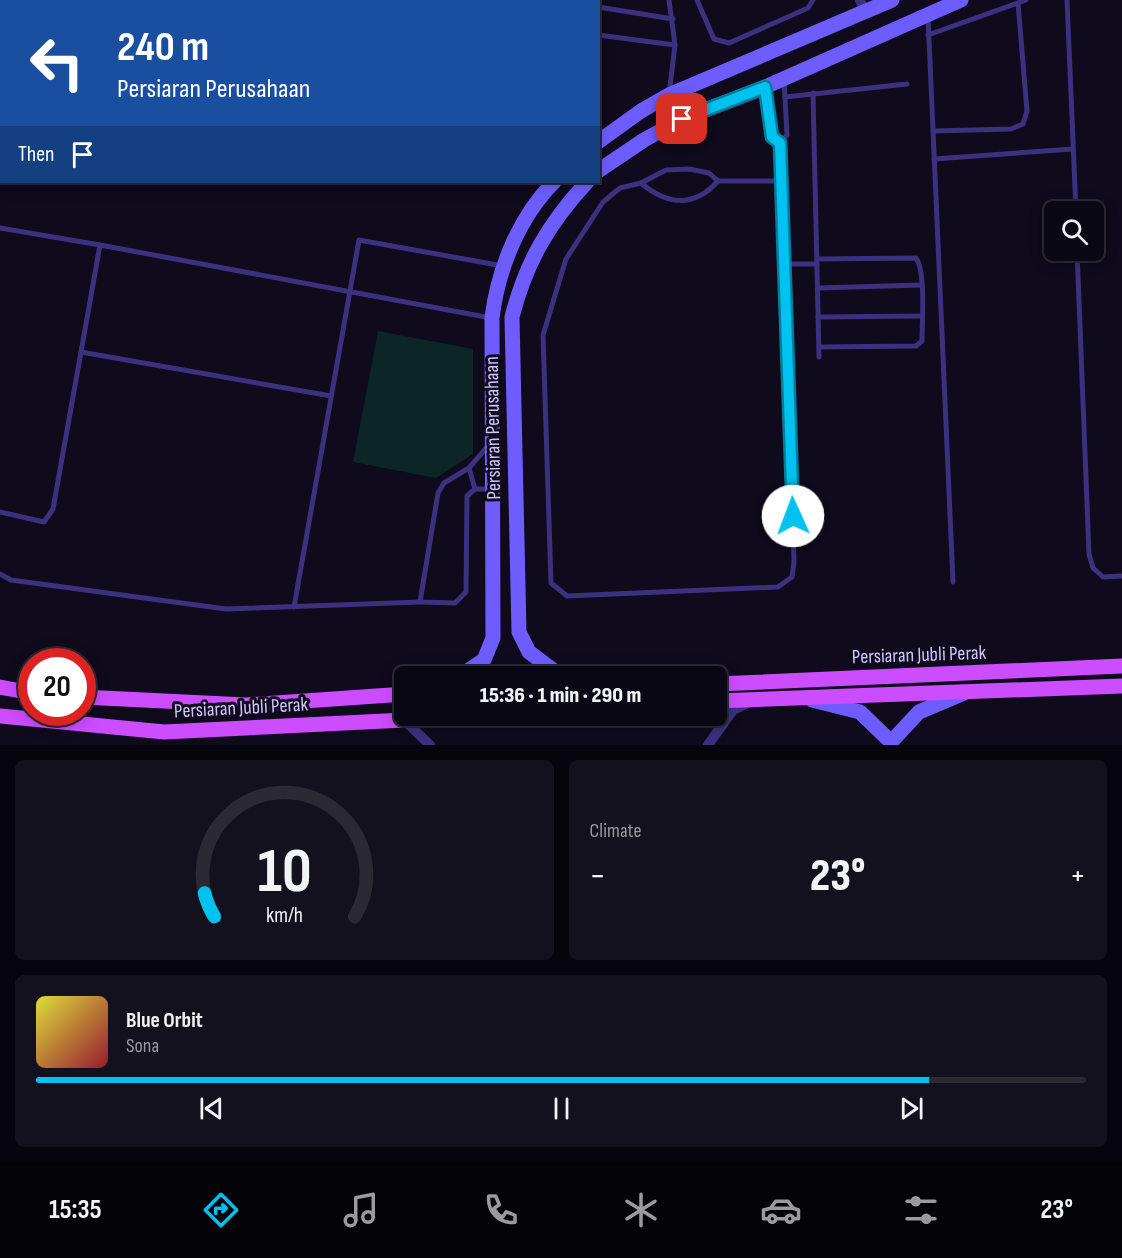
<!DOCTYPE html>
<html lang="en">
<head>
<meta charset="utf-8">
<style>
	:root { --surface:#0b0815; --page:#14111e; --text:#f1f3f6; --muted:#9a9aa0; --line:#2b2934; --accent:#00c2f0 }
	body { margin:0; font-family:"Sofia Sans Condensed",sans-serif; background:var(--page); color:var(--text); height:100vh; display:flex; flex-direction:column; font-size:22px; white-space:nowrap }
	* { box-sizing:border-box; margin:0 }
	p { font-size:20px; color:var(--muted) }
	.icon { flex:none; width:33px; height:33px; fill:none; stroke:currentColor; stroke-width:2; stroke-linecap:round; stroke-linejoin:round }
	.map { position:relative; height:745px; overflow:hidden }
	.side { display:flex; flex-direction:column; gap:15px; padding:15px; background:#06040c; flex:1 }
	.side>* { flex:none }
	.guide { position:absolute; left:0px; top:0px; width:600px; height:183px; box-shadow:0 3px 15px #0003,0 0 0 2px var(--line); background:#1a4fa0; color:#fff; overflow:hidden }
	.buttons { position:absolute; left:1044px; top:201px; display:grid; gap:12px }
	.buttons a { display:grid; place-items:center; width:60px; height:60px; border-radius:9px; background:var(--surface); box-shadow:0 3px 15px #0003,0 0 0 2px var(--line); font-size:30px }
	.speed { position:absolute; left:18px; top:648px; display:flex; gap:12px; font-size:30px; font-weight:700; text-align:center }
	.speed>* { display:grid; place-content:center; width:78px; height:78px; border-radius:50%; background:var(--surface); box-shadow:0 3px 15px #0003,0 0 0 2px var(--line); line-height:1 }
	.speed .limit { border:9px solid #d22; background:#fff; color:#111 }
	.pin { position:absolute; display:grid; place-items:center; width:51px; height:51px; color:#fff; margin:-26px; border-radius:12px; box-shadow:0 3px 9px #0006 }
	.me { position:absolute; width:66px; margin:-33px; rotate:358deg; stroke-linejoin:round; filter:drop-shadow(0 0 4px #0008) }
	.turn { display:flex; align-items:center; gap:21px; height:126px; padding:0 18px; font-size:27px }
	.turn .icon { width:78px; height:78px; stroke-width:2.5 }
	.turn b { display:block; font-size:42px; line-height:51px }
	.then { display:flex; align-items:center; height:57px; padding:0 18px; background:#0003; gap:12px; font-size:22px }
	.big { font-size:45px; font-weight:800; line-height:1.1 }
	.side .widget { flex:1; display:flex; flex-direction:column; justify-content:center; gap:9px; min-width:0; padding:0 21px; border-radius:9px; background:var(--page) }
	.side .dial { align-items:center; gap:0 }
	.dial svg { height:156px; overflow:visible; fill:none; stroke:var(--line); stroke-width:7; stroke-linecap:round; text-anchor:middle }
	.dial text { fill:var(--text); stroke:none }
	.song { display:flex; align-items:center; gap:18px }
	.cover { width:72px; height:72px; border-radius:9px; background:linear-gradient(135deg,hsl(60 70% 55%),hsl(350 70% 35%)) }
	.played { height:6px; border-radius:3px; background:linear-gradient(90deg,var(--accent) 85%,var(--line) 85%) }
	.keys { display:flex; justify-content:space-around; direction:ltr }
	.heat { display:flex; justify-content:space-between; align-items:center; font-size:33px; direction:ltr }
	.side .tiles { flex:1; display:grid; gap:15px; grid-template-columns:1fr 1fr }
	.widget:last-child { grid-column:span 2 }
	.trip { position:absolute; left:394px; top:666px; width:333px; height:60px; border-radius:9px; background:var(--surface); box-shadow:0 3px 15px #0003,0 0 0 2px var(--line); font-weight:800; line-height:60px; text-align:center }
	.tab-bar { display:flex; height:96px; justify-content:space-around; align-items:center; background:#040308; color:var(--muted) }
	.tab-bar .icon { width:42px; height:42px }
	.tab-bar .current { color:var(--accent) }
	.tab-bar b { font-size:27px; color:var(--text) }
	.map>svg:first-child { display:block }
</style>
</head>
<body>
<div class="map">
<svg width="1122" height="745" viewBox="0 0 1122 745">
	<rect width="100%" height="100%" fill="#0f0a1c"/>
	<path fill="#0c2526" d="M378,331L473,349V454L436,478L353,462Z"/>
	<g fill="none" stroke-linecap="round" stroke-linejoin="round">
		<g stroke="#3b317f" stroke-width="5">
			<path d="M556,0L566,2"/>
			<path d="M669,0L675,45L669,95L681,118"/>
			<path d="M697,0L714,39L729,43L808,8L813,0"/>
			<path d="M1067,0L1076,212"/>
			<path d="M48,2V0"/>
			<path d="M598,7L673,19"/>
			<path d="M928,17L953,582"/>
			<path d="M598,35L675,45"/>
			<path d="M928,35L1026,0"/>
			<path d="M765,88L772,137L780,143L787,135L784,80"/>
			<path d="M813,93L819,357"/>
			<path d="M785,97L907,84"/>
			<path d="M0,106L1,104"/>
			<path d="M933,131L1011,129L1023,124L1027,111L1018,3"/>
			<path d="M780,143C785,283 790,422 794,562L792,577L778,587L567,596L551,583L543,335L566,259L603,202L620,188L641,183L666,170L689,169L709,173L718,181H781"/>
			<path d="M934,159L1073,149"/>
			<path d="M641,183C667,205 694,208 718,181"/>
			<path d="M0,228L100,245L81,352"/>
			<path d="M100,245L491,318"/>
			<path d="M1077,250L1089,554L1093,568L1103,577L1122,576"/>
			<path d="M817,259L916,258C926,272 922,322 922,341L916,346L819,347"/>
			<path d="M784,264H817"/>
			<path d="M818,288L921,285"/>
			<path d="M818,317L922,316"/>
			<path d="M488,446L469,468L444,483L438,493L420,602L455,603L466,592L467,496L475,489H491"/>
			<path d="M469,468L475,489"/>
			<path d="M0,512L44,522L53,509L81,352L331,396"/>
			<path d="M0,574L11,580L226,609L420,602"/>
			<path d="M294,607L359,240L503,266"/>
		</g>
		<g stroke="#3b317f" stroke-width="10">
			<path d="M860,0L865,12"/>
			<path d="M405,721L430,745"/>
			<path d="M708,745L733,710L748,703"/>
		</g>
		<g stroke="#6f5cff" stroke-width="15">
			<path d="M598,142L641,111L669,95L892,0"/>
			<path d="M598,171L644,140L682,119L765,87L961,0"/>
			<path d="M460,676L484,660L493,638L492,318C498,269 519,217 554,182"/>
			<path d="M561,676L529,652L519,632L512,317C526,262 549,223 587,182"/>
			<path d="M812,700L860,712L891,742"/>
			<path d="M891,742L919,712L964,693"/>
		</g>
		<g stroke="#cc4cff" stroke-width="15">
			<path d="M717,684L1122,666"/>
			<path d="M0,687L32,693"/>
			<path d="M82,697L246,705L405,694"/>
			<path d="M717,701L1122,686"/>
			<path d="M0,716L164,732L485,716"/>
		</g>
	</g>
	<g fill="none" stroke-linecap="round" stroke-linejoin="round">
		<defs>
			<path id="route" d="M682,119L765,87L772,137L780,143L793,516"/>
		</defs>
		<use href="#route" stroke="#007e9c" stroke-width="15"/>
		<use href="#route" stroke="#00c2f0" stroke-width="10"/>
	</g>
	<g text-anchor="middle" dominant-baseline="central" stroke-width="6" stroke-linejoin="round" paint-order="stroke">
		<g font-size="20" fill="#d1c5ff" stroke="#0f0a1c">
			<text transform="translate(493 428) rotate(-91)">Persiaran Perusahaan</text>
			<text transform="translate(919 655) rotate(-2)">Persiaran Jubli Perak</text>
			<text transform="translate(241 708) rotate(-3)">Persiaran Jubli Perak</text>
		</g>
	</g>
</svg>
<div class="buttons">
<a><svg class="icon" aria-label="search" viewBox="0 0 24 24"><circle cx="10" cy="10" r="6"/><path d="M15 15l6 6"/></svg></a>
</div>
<div class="speed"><div class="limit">20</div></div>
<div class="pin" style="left:682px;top:119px;background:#d93025"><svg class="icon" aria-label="arrive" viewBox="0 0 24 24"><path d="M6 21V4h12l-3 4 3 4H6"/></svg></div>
<svg class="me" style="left:793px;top:516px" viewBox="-20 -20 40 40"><circle r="19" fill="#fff"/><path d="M0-13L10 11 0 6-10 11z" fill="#00c2f0"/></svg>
<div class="trip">15:36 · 1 min · 290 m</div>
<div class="guide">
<div class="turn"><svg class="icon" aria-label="left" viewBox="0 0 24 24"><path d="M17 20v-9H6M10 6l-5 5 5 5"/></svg><div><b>240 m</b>Persiaran Perusahaan</div></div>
<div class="then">Then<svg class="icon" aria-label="arrive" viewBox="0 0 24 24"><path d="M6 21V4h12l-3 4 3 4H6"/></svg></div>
</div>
</div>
<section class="side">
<div class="tiles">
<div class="widget dial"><svg viewBox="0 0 100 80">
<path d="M14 69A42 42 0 1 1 86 69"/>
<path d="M14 69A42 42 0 0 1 9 57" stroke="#00c2f0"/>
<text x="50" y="56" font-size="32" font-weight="700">10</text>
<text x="50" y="72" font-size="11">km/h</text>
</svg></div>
<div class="widget"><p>Climate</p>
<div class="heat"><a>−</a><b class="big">23°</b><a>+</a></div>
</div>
<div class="widget">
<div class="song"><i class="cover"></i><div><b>Blue Orbit</b><p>Sona</p></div></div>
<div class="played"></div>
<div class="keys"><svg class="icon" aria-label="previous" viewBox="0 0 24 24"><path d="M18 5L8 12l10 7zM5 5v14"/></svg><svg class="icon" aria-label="pause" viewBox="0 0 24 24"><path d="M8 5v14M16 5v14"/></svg><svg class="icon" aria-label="next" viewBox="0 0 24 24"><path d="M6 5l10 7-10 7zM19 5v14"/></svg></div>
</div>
</div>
</section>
<nav class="tab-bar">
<b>15:35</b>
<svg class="icon current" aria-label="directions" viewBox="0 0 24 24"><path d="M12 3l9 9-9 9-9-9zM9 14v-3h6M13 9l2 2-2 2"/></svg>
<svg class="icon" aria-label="music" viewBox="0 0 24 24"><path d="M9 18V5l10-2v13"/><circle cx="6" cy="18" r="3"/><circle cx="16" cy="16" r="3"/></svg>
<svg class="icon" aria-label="phone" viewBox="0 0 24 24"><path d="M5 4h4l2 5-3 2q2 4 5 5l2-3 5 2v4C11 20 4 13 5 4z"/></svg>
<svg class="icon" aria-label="climate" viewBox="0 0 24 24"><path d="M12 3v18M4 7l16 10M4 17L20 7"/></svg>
<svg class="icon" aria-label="car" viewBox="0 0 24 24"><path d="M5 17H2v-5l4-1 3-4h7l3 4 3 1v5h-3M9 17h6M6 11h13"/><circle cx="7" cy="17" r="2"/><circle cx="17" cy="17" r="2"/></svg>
<svg class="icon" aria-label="filters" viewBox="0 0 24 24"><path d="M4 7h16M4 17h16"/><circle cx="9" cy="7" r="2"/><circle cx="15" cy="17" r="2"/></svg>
<b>23°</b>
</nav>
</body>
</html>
